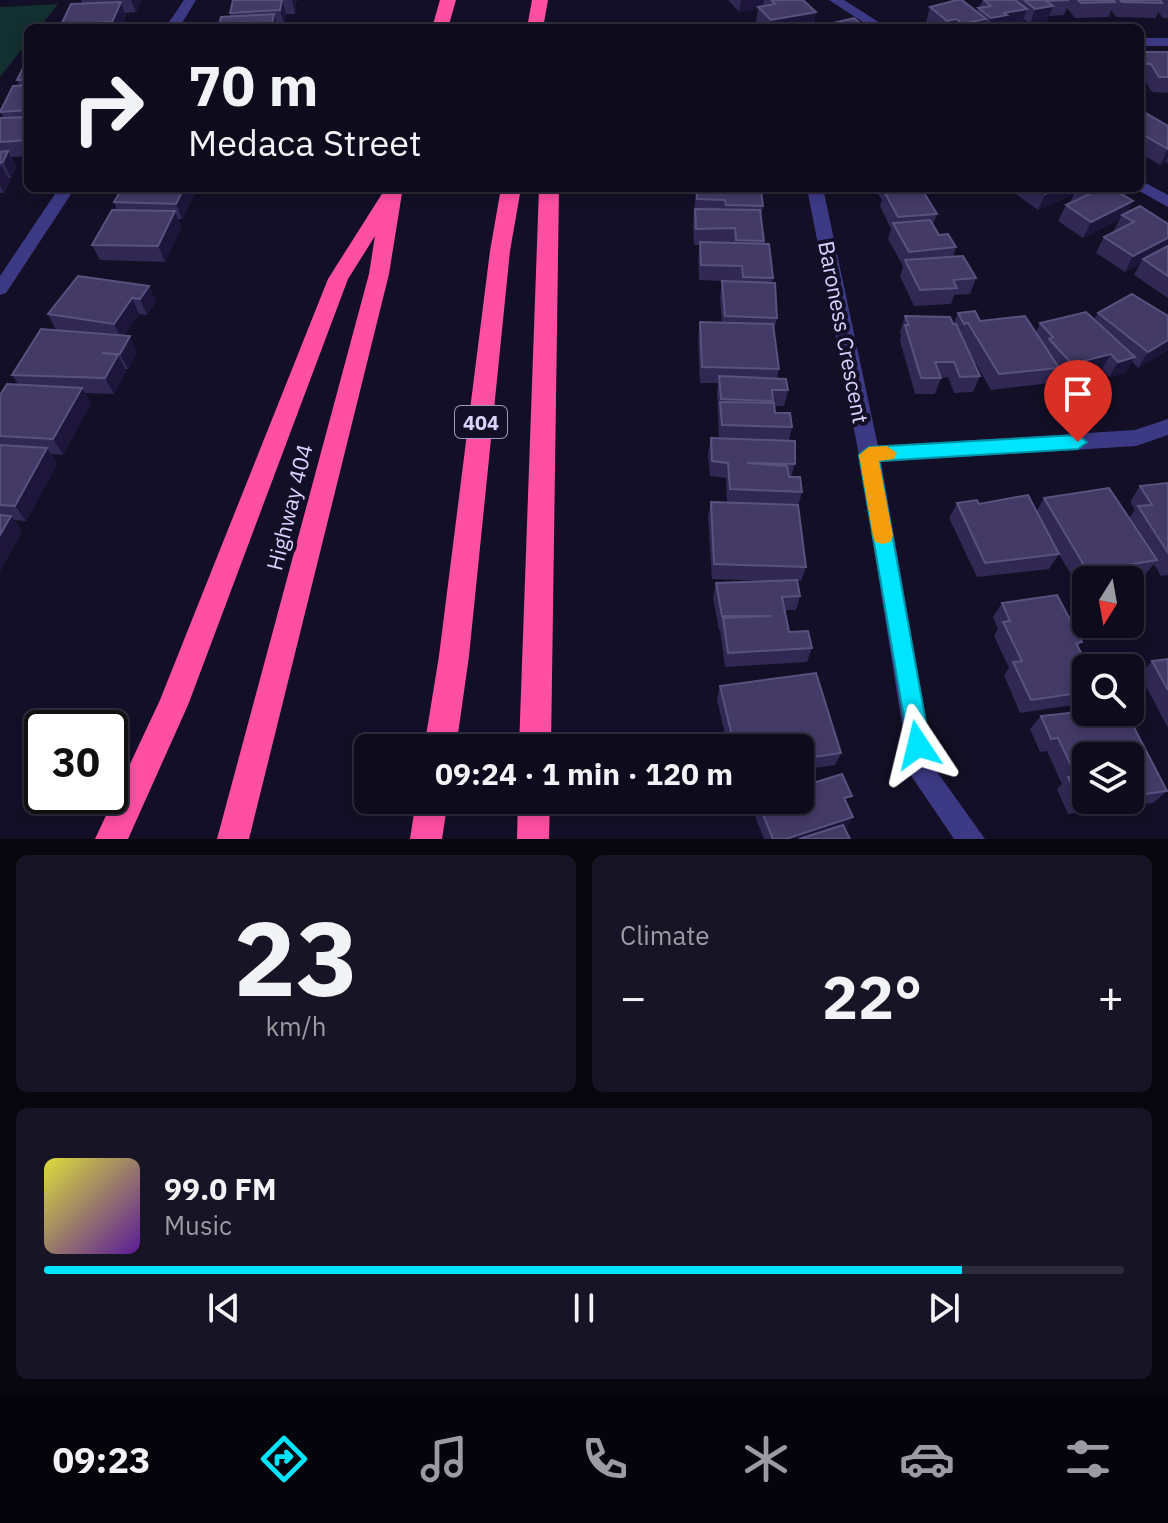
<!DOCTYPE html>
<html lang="en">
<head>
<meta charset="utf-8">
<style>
	:root { --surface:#0e0b1c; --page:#171425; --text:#f1f3f6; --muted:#9b9ba3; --line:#2e2b3b; --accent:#00e5ff }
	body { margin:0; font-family:"IBM Plex Sans",sans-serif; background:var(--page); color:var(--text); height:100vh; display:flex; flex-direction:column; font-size:30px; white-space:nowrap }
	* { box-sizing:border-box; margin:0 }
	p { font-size:26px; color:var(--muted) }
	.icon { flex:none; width:44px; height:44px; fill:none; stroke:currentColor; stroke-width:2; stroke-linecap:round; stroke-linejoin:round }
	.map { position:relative; height:839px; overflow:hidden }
	.side { display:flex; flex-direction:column; gap:16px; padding:16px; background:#08060f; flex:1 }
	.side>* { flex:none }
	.guide { position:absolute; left:24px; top:24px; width:1120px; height:168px; border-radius:12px; box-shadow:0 4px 12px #0003,0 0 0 2px var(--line); background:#0e0b1c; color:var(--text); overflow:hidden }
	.needle { width:52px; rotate:191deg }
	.fabs { position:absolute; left:1072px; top:566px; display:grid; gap:16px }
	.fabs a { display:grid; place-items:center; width:72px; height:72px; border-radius:12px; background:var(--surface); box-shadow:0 4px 12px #0003,0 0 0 2px var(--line); font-size:40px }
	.speed { position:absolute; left:24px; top:710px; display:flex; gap:16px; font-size:40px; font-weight:700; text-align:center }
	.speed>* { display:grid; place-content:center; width:104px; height:104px; border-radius:50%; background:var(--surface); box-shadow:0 4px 12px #0003,0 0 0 2px var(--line); line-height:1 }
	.speed .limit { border:4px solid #111; border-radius:12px; background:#fff; color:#111 }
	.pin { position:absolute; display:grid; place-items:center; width:68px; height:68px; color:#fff; margin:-82px -34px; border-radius:50% 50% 50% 0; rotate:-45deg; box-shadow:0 0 8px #0007 }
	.pin .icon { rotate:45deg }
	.me { position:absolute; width:88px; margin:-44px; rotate:350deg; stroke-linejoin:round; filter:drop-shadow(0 0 6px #0008) }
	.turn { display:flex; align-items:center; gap:28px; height:168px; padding:0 32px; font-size:36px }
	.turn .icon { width:104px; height:104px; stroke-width:2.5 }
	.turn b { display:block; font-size:56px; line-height:68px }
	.big { font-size:60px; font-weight:700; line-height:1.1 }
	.side .card { flex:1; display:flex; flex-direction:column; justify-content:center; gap:12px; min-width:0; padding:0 28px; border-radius:12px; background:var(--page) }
	.side .dial { align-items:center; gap:0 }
	.dial b { font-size:104px; line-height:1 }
	.song { display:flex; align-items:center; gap:24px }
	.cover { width:96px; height:96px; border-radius:12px; background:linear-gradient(135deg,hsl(60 70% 55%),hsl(270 70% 35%)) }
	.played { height:8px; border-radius:4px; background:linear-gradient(90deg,var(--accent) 85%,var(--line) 85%) }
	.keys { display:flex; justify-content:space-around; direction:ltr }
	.heat { display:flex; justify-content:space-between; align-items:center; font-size:44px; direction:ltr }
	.side .tiles { flex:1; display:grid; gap:16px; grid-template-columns:1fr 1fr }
	.card:last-child { grid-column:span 2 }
	.trip { position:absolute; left:354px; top:734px; width:460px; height:80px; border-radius:12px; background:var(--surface); box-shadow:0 4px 12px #0003,0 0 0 2px var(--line); font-weight:700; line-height:80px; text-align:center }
	.dock { display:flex; height:128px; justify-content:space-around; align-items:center; background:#06040b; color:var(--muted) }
	.dock .icon { width:56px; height:56px }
	.dock .active { color:var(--accent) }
	.dock b { font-size:36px; color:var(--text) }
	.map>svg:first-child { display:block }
</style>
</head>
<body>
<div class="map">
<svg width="1168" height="839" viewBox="0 0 1168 839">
	<rect width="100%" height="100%" fill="#130f26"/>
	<path fill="#12302f" d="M58,4L39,28H28V41L0,77V7Z"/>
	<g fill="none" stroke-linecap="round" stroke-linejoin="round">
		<g fill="#3d3a85" fill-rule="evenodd">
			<path d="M184,0H196L179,28H165Z"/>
			<path d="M829,0H844L888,28H872Z"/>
			<rect x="1140" y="38" width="28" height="8"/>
			<path d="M1140,180L1168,195V207L1134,188H1140Z"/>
			<path d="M59,188H75L6,293L0,295V276Z"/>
			<path d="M807,188H823L878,446L1135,430L1168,419V435L1136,446L881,462L935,769L985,839H954L910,774L859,455Z"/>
		</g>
		<g fill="#ff4fa3" fill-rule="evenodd">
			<path d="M440,0H456L448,28H432Z"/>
			<path d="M532,0H548L543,28H527Z"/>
			<path d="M501,188H521L510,251L469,656L456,748H424L439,656L490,251Z"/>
			<path d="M539,188H559L551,748H519Z"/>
			<path d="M385,189L395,188L402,193L389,274L249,839H217L369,274L375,236L348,279L188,705L128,839H95L160,700L328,279Z"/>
			<path d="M416,800H448L442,839H410Z"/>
			<path d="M518,800H550L549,839H517Z"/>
		</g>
	</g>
	<g fill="#312854" fill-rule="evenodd">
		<path d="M81,0H141L136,12L125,13L126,17L121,28H62L61,25L83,4Z"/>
		<path d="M233,0H299L295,1L296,6L295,14H286L284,25H277L278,28L231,17L230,13Z"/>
		<path d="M728,0H803L816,12L813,27H811L812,28H762L756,22L758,9L739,12Z"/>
		<path d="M983,0H1168V18H1163L1158,12L1156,18L1116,17L1111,10L1109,17L1075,18L1067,8L1064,15L1049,16L1047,21L1030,24L1024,19L1022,23L1002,28H933L926,22L930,7L977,12Z"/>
		<path d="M1140,52H1168V93L1152,92L1144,79H1142L1140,84Z"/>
		<path d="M28,58V156L11,157L16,167L11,178H8L10,181L4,193H0V118H3L0,110L19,85L17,80Z"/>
		<path d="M1140,114L1168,126V163L1166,162L1160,165L1140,153Z"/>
		<path d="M197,188L182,219H178L181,227L165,262L100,260L92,245L117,210L114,202Z"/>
		<path d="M696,188L763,206L761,218L764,244L773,278L772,283L777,318L774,331L779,369L777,378L788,390L784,406H774L775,413L792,427L789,441L795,464L791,477L802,492L798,506L806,567L801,581H797L800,596L796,610H785L789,632L812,648L807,662L725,667L720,630H719L713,598L716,583L775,581L712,579L708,517L711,502H727L726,478L710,476L708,454L711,438L719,439L717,392L718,383H700L698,338L700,322L722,323L720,297L722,281L740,282L699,280L698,258L700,245H694L693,225Z"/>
		<path d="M874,188H911L909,189L937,214L933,225L939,235L956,247L953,257L976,278L970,294L954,295L951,304L914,306L900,276L903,266L888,239L891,229L880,206L882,200Z"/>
		<path d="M1019,188H1112L1133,201L1127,212L1168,224V298L1134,275L1140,264L1125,272L1096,253L1104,237L1116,232L1114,230L1120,219L1083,238L1058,221L1066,205L1071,203L1070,202L1074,194L1038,210L1016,194Z"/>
		<path d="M149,286L156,302L147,315L139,314L124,335L137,352L128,369H125L126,371L114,394L85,393L91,403L63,455L51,454L57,464L26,521L14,520L22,531L0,571V395L19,385L12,375L56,330L48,314Z"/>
		<path d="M958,313L980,321L1036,333L1040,323L1094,319L1098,313L1168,350L1138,368L1132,362L1125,373L1109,377L1102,369L1063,380L1056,372L1050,383L991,390L968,350L980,376L973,392L954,393L948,377L941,378L935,394H915L900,341L901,335L900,332L905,316L953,324Z"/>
		<path d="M1168,483V575L1161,576L1154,564L1145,575L1115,580H1086V585L1078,586L1054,546L1059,554L1049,569L977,577L949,518L957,503L979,504L1036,512L1044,498L1129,518L1135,510L1130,502L1140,486Z"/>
		<path d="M1002,603L1082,642L1078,647L1086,668V703L1020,713L1004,675L1009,668L994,636L998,629L993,617Z"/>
		<path d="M1168,659V728L1140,675L1152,661Z"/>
		<path d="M720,686L841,753L835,765L800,770V748H728L717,699Z"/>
		<path d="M1086,711V712H1126L1167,791L1153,803L1068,814L1057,789L1062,784L1047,751L1040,752L1030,729L1041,716ZM1086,756H1130V800H1086Z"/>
		<path d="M757,800L847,804V828L845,829L850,839H764L753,811Z"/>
	</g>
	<g fill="#1d163a">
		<path d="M131,0H141L136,12Z"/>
		<path d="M282,0L286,14L284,25L280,10Z"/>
		<path d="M292,0H295L296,6L295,14Z"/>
		<path d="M741,0H764L763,8L758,7V9L739,12Z"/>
		<path d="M121,2L126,17L121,28H114L112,22Z"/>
		<path d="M1053,6L1047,21L1030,24L1035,9Z"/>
		<path d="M1027,9L1022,23L1002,28H988L991,18L1004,13Z"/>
		<path d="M816,12L813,27L806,28H769L771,20Z"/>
		<path d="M274,14L278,28H271Z"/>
		<path d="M957,19L955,28H945L947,21Z"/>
		<path d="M986,19L984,28H961L962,24Z"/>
		<path d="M1168,149V157L1166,162L1160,165Z"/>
		<path d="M8,151L16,167L11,178L3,162Z"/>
		<path d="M1,165L10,181L4,193L0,185V168Z"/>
		<path d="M184,188H197L182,219L176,204Z"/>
		<path d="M1058,188H1077L1074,194L1038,210L1045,194Z"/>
		<path d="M1133,201L1125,216L1122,215L1120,219L1083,238L1091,222Z"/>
		<path d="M175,211L181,227L165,262L158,246Z"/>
		<path d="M1168,238V250L1143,259L1140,264L1125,272L1133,256Z"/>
		<path d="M149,286L156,302L147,315L140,299Z"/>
		<path d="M132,298L139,314L122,339L114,324Z"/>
		<path d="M130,336L137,352L128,369L120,354Z"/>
		<path d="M1168,340V350L1138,368L1148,352Z"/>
		<path d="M1111,354L1102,369L1063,380L1072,364Z"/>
		<path d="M118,355L126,371L114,394L105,378Z"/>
		<path d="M1135,357L1125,373L1109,377L1118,362Z"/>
		<path d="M82,388L91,403L63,455L53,439Z"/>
		<path d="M47,448L57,464L26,521L15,506Z"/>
		<path d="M11,516L22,531L0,571V535Z"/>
		<path d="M853,817L847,828L814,839H786Z"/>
	</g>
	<g fill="#433a66" stroke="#5a527e" stroke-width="2">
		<path d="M233,0H282L280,10L230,13Z"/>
		<path d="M776,0H803L816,12L771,20L758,7L775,4L772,1Z"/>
		<path d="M957,0H962L986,19L962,24L957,19L947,21L930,7Z"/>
		<path d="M984,0H1015L1027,9L1004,13L1007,15L991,18L978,8L991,6Z"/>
		<path d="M1024,0H1069L1046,1L1053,6L1035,9Z"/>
		<path d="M1078,0H1113L1115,2L1081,3Z"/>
		<path d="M1120,0H1160L1162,3L1122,2Z"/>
		<path d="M121,2L112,22L61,25L71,4Z"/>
		<path d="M274,14L271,28H218L221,17Z"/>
		<path d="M854,18L866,28H834L829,24Z"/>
		<path d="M1140,52H1168V77H1159L1151,64L1140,63Z"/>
		<path d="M28,58V80H17Z"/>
		<path d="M28,85V110L0,112L13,86Z"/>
		<path d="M1144,112L1168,126V149L1140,133V114Z"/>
		<path d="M28,117V140L0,142V118Z"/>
		<path d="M8,151L3,162L0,163V152Z"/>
		<path d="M122,188H184L176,204L114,202Z"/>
		<path d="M697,188H758L759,191H761L763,206L726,205L725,200L697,199Z"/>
		<path d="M921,188L937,214L898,217L884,191Z"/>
		<path d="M1037,188H1058L1045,194Z"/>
		<path d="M1080,188H1112L1133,201L1091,222L1066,205L1090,194Z"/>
		<path d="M1140,206L1168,224V238L1133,256L1104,237L1134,222L1122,215Z"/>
		<path d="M695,209L760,210L764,241L736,240L735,228L696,229Z"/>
		<path d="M112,210L175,211L158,246L92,245Z"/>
		<path d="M930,220L939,235L948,234L956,247L909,252L893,223Z"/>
		<path d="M700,242L769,244L773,278L743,277L742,266L701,265Z"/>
		<path d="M1168,246V276L1143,259Z"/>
		<path d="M963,256L976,278L953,280L957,288L920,290L905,260Z"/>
		<path d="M78,276L149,286L140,299L132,298L114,324L48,314Z"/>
		<path d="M722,281L775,283L777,318L725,316Z"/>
		<path d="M1132,294L1168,316V340L1148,352L1098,313Z"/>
		<path d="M975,311L980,321L1025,316L1059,368L999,374L968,323L964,324L958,313Z"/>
		<path d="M1086,312L1135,357L1118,362L1111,354L1072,364L1049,339L1053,337L1040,323Z"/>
		<path d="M905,316L950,317L953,324H956L980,376L960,377L954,362H935L941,378H921L905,325H909Z"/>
		<path d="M700,322L773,324L779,369L702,367Z"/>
		<path d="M41,329L130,336L120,354L102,353L118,355L105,378L12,375Z"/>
		<path d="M719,376L786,379L788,390H772L773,401L721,399Z"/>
		<path d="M7,384L82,388L53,439L0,436V395Z"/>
		<path d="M720,402L774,403L775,413H790L792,427L722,425Z"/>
		<path d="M711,438L795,441V464L747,463L787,466L789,477H800L802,492L730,489L728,463L712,461Z"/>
		<path d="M0,445L47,448L15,506L0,505Z"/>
		<path d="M1168,483V553L1138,506L1152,505L1140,486Z"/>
		<path d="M1109,488L1157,560L1088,572L1044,498Z"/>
		<path d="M1028,495L1059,554L985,563L957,503L977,500L979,504Z"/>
		<path d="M711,502L798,505L806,567L714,564Z"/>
		<path d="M0,515L11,516L0,535Z"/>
		<path d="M797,580L800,596L782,597L789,632L808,631L812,648L728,653L723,618L771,616H722L716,583Z"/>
		<path d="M1057,595L1082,642L1076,643L1089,668H1086V692L1031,700L1013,662L1022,661L1003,622L1010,621L1002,603Z"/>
		<path d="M1168,659V690L1152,661Z"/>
		<path d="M816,673L841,753L800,759V748H735L720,686Z"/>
		<path d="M1086,711V712H1126L1167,791L1130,796V756H1086V800H1098L1080,802L1068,777L1076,776L1058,738L1051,739L1041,716Z"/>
		<path d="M842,774L852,796L844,798L853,817L786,839H773L757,800H800V787Z"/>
		<path d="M843,825L850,839H799Z"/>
	</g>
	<path fill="#00e5ff" stroke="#0095a6" stroke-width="2" d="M1078,435L1087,442L1078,449L879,461L930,745L926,753L918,756L910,753L859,455L869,447Z"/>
	<path fill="#f59e0b" d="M887,446L897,453L894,459L879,461L893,536L890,542L883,544L875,542L873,536L859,455L869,447Z"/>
	<g text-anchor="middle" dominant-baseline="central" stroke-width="8" stroke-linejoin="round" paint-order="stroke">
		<rect fill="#130f26" stroke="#9e99be" stroke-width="2" x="455" y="406" width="52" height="32" rx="6"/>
		<g font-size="20" font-weight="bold" fill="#d9d4ff">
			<text x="481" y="422">404</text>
		</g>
		<g font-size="22" fill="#d9d4ff" stroke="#130f26">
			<text transform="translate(844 332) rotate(79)">Baroness Crescent</text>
			<text transform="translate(289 507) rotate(-76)">Highway 404</text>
		</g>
	</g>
</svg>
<div class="fabs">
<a><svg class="needle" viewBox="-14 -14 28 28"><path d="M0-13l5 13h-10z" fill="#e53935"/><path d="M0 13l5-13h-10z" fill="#9b9ba3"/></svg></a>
<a><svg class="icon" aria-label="search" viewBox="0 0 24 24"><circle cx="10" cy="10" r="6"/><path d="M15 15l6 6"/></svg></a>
<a><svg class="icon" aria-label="layers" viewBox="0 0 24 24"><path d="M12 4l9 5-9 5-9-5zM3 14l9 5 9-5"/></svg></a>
</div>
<div class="speed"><div class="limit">30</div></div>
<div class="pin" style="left:1078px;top:442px;background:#d93025"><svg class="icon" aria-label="arrive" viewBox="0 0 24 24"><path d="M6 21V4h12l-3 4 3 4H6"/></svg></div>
<svg class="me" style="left:918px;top:745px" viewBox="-20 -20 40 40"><path d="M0-17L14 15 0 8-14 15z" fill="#00e5ff" stroke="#fff" stroke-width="4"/></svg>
<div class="trip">09:24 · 1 min · 120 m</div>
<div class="guide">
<div class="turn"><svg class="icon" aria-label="right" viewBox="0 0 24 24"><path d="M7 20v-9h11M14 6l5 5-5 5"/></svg><div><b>70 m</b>Medaca Street</div></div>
</div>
</div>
<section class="side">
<div class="tiles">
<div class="card dial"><b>23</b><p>km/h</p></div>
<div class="card"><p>Climate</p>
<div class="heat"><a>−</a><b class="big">22°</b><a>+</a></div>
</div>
<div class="card">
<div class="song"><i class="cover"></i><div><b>99.0 FM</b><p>Music</p></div></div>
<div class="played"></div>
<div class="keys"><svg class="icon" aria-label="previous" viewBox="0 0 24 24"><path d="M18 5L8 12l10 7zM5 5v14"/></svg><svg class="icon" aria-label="pause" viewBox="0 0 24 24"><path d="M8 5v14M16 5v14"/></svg><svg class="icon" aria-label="next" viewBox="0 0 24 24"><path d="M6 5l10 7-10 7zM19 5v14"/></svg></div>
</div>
</div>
</section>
<nav class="dock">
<b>09:23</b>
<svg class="icon active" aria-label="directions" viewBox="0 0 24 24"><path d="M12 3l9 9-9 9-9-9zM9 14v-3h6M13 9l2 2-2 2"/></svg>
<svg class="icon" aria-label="music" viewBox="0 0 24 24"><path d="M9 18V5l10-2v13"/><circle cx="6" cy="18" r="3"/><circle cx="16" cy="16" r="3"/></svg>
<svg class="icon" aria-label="phone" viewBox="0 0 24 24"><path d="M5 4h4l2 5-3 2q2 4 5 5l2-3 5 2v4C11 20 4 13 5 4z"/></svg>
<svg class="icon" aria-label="climate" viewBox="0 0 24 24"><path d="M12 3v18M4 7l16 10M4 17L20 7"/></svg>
<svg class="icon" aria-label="car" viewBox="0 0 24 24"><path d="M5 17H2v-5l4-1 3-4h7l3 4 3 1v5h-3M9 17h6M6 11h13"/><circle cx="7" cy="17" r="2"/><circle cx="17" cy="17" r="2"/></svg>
<svg class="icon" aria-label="filters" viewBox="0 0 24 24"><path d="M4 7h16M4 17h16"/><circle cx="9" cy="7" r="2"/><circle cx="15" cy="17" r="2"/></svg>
</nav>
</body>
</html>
